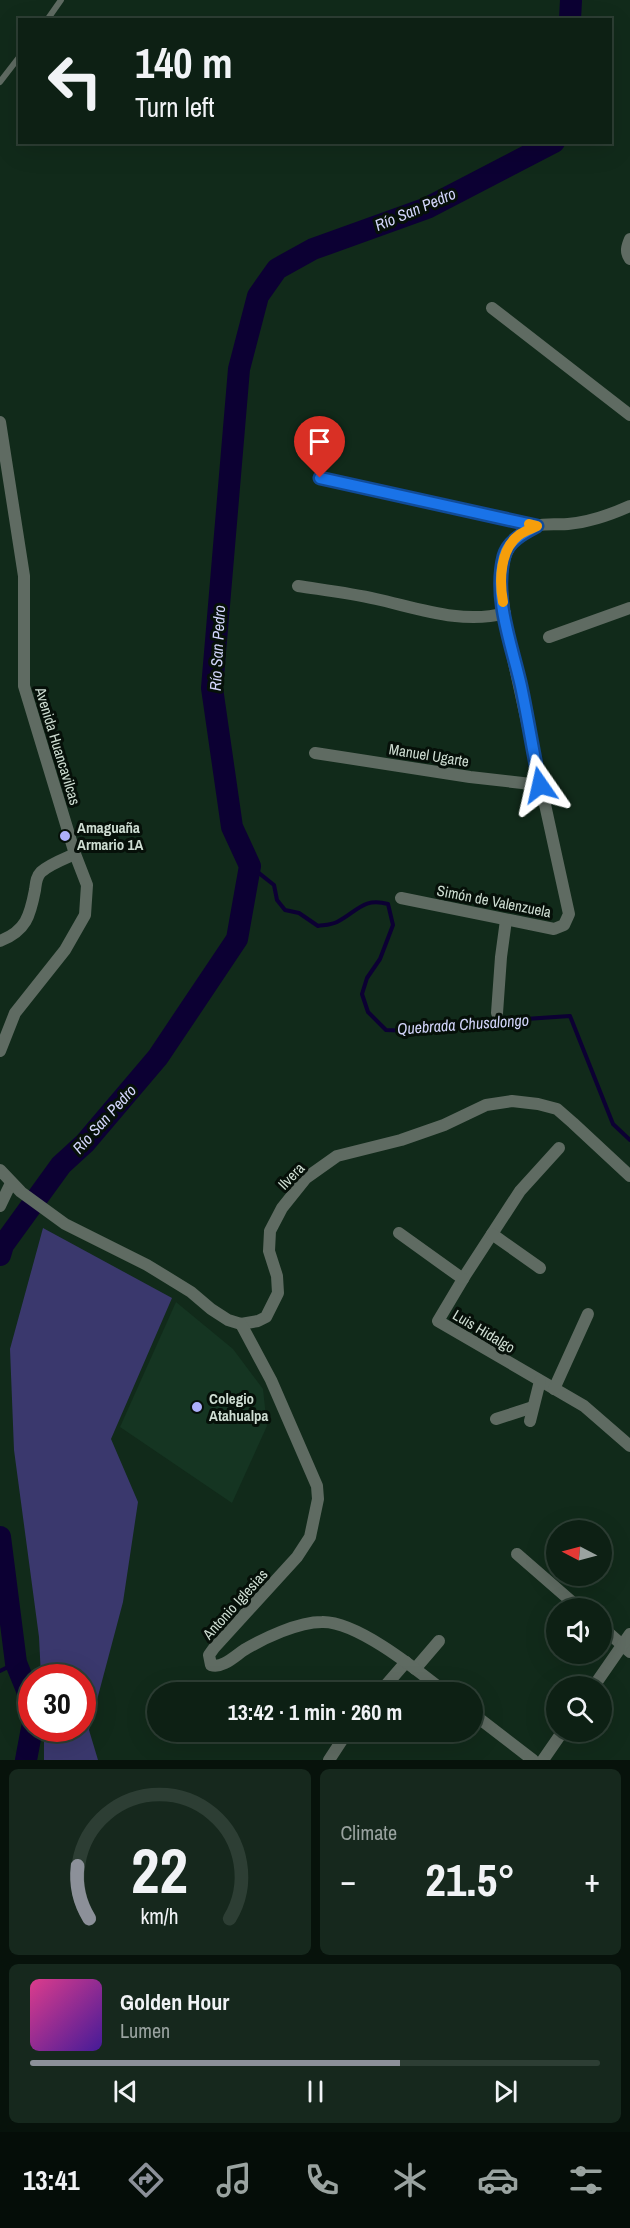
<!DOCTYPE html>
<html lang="en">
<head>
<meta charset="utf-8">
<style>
	:root { --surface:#0d2014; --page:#16281d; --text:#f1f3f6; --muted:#9aa3a0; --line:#2d3e34; --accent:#8c9099 }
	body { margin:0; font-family:"Archivo Narrow",sans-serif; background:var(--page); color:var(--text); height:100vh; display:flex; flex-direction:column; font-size:22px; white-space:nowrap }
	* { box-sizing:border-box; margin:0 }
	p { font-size:20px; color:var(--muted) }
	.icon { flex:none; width:33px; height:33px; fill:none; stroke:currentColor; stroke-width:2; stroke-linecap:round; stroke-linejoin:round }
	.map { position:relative; height:1760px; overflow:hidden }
	.sheet { display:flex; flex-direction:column; gap:9px; padding:9px; background:#07120b; flex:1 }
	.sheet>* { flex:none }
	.top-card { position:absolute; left:18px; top:18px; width:594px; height:126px; border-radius:0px; box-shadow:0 6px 24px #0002,0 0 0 2px var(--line); background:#0d2014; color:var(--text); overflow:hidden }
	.needle { width:39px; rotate:276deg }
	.fabs { position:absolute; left:546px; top:1520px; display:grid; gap:12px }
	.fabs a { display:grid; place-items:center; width:66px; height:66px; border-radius:50%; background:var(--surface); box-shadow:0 6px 24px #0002,0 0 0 2px var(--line); font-size:30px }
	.speed { position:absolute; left:18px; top:1664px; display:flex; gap:12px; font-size:30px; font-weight:700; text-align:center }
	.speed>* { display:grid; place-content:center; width:78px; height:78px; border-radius:50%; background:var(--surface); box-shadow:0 6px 24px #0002,0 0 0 2px var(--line); line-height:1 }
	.speed .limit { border:9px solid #d22; background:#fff; color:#111 }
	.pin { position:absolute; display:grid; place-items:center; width:51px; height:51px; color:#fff; margin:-62px -26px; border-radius:50% 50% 50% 0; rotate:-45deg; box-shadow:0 0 6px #0007 }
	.pin .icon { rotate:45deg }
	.me { position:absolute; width:66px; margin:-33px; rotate:349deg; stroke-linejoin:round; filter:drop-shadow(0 0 4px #0008) }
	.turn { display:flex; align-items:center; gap:21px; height:126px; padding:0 18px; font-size:27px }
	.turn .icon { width:78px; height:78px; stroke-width:2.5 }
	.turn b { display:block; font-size:42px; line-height:51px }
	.big { font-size:45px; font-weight:700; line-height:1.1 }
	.sheet .card { flex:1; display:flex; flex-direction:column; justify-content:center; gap:9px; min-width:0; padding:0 21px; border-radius:9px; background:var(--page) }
	.sheet .dial { align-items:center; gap:0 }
	.dial svg { height:156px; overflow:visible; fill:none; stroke:var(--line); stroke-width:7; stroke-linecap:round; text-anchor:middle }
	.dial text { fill:var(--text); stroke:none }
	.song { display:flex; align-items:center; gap:18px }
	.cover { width:72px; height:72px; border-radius:9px; background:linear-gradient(135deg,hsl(330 70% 55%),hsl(260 70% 35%)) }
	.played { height:6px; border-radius:3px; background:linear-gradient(90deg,var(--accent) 65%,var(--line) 65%) }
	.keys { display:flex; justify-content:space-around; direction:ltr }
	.heat { display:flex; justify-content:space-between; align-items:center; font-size:33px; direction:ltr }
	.sheet .tiles { flex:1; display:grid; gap:9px; grid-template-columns:1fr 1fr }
	.card:last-child { grid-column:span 2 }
	.trip { position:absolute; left:147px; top:1682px; width:336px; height:60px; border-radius:30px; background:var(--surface); box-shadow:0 6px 24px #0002,0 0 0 2px var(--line); font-weight:700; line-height:60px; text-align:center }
	.tabs { display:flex; height:96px; justify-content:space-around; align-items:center; background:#050d08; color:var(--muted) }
	.tabs .icon { width:42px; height:42px }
	.tabs .selected { color:var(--accent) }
	.tabs b { font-size:27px; color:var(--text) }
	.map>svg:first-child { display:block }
</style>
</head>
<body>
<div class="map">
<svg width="630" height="1760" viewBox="0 0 630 1760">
	<rect width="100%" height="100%" fill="#112a1a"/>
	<path fill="#153522" d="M176,1302L233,1349L263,1389L267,1426L232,1503L120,1427Z"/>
	<path fill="#3a386d" d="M43,1228L172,1298L111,1439L138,1502L123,1602L89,1730L98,1760H44V1728H82V1677H41L39,1637L14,1450L10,1349Z"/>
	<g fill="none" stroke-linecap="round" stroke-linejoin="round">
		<g stroke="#0c0033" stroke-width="4">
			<path d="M250,866L274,885L277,900L285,910L299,913L318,926C324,925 331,925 337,922C357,912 363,897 388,904L393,925L380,959L367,978L362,994L368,1012L386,1030L410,1031L480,1022L570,1016L613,1124L630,1140"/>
			<path d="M0,1671L16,1663"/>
		</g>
		<g stroke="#0c0033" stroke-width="22">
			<path d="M570,20L571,0"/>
			<path d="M0,1255L3,1245L61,1165L85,1143L158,1057L237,939L250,866L232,827L212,688L239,369L258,296L277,269L313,249L427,208L554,142"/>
			<path d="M0,1537L16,1663L27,1690L32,1718"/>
			<path d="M26,1760L32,1728"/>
		</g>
		<g stroke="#5f6b62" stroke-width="6">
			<path d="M47,20L61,0"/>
			<path d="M0,82L20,56"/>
			<path d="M320,478L533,525"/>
		</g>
		<g stroke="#5f6b62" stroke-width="12">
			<path d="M630,239C627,246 625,252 630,259"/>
			<path d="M492,308L630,415"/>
			<path d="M298,586C324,590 350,593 376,599C417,608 463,625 505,613"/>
			<path d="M549,637L630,608"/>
			<path d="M315,753L470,777L540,785"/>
			<path d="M401,898L554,929L564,925L569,914L507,631C502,595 490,541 536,526C546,523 558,525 568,524C591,522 610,515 630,506"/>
			<path d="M0,941C26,931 30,916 35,890C36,883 36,877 41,872C50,864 64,859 75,854"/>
			<path d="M497,1013L501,957L506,920"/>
			<path d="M559,1148L520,1191L466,1274L438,1321L584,1406L630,1446"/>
			<path d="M0,1206L11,1183"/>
			<path d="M399,1233L463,1279"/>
			<path d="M492,1234L540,1268"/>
			<path d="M554,1389L588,1314"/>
			<path d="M496,1419L533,1407"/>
			<path d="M530,1421L540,1381"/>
			<path d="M517,1554L579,1608"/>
			<path d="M602,1627L630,1652"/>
			<path d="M415,1669L439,1641"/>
			<path d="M594,1686L630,1634"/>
			<path d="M380,1692L406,1662"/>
			<path d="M329,1760L348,1731"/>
			<path d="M543,1760L563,1731"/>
		</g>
		<g stroke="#5f6b62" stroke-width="12">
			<path d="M0,422L24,576V686L75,854L87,885L85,915L65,950L15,1013L0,1051"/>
			<path d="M0,1170L21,1192L65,1224L147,1265L191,1292L211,1309L228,1320L241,1324L258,1321L266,1317L278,1293L277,1276L269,1251L270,1231L282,1208L306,1178L337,1156L401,1140L444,1125L486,1105L512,1101L538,1104L557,1109L573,1123L630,1176"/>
			<path d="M241,1324L271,1380L317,1486L318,1499L310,1537L297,1557L214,1648L209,1655L211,1665C222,1669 235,1656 244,1650C264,1638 298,1622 322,1622C357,1621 417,1670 445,1692"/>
			<path d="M472,1713L533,1760"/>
		</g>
	</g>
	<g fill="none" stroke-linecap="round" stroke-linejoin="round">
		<defs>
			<path id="route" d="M320,478L537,526C524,533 508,541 504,556C493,599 512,645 521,686C528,719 533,752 540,785"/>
		</defs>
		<use href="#route" stroke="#114b97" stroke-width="15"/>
		<use href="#route" stroke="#1a73e8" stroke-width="10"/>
		<path stroke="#f59e0b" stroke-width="10" d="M503,602C499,580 500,549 519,535C524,531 531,529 537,526L529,524"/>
	</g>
	<g fill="#adaffb" stroke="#061009" stroke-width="2">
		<circle cx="65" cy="836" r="6"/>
		<circle cx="197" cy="1407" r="6"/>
	</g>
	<g text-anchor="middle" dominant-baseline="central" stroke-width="6" stroke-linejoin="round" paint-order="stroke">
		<g font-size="15" fill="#ceddd2" stroke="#061009">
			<text transform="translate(58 746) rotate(73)">Avenida Huancavilcas</text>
			<text transform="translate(429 755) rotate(9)">Manuel Ugarte</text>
			<text transform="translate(494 901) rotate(11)">Simón de Valenzuela</text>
			<text transform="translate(291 1176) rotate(-46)">Ilvera</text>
			<text transform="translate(484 1331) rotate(31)">Luis Hidalgo</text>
			<text transform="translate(235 1604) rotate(-48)">Antonio Iglesias</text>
		</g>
		<g font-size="15" font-weight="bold" fill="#ceddd2" stroke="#061009" text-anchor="start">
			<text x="77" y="827">Amaguaña<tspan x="77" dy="17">Armario 1A</tspan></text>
			<text x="209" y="1398">Colegio<tspan x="209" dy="17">Atahualpa</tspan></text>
		</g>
		<g font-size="16" font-style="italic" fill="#d3d5fb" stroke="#061009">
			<text transform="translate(415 209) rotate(-23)">Río San Pedro</text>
			<text transform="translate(217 648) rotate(-87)">Río San Pedro</text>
			<text transform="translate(463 1024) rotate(-4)">Quebrada Chusalongo</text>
			<text transform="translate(104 1119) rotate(-48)">Río San Pedro</text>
		</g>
	</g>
</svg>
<div class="fabs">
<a><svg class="needle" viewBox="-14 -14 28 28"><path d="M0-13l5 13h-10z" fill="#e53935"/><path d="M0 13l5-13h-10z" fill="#9aa3a0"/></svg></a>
<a><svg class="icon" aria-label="sound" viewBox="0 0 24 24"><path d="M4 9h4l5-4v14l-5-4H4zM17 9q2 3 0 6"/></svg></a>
<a><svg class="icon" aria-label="search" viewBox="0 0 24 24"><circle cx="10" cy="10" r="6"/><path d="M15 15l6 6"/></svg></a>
</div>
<div class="speed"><div class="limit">30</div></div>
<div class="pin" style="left:320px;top:478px;background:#d93025"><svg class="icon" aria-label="arrive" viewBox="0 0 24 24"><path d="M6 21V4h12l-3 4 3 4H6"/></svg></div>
<svg class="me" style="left:540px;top:785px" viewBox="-20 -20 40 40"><path d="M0-17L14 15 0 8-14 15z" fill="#1a73e8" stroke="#fff" stroke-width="4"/></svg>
<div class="trip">13:42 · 1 min · 260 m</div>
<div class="top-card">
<div class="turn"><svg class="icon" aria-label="left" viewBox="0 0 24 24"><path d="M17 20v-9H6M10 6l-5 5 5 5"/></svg><div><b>140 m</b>Turn left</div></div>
</div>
</div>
<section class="sheet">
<div class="tiles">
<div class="card dial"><svg viewBox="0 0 100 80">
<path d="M14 69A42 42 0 1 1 86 69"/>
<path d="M14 69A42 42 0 0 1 8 42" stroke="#8c9099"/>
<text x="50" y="56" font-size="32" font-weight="700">22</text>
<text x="50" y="72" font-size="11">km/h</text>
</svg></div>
<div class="card"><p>Climate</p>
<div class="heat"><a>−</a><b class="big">21.5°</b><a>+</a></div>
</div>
<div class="card">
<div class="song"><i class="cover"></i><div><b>Golden Hour</b><p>Lumen</p></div></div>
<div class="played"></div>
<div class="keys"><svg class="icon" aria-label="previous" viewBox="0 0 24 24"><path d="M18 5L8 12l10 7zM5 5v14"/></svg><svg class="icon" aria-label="pause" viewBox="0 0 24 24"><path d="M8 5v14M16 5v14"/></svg><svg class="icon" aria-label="next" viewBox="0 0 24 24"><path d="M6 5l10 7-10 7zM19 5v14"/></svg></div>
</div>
</div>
</section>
<nav class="tabs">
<b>13:41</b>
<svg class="icon selected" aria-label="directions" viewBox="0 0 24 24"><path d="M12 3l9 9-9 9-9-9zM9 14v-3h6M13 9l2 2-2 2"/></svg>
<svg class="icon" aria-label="music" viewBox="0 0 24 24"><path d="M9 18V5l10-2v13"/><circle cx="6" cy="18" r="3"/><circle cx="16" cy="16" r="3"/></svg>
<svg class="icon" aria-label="phone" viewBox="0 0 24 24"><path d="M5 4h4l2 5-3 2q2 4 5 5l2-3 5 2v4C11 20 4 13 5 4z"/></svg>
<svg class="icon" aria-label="climate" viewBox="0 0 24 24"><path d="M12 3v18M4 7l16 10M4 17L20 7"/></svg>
<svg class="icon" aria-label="car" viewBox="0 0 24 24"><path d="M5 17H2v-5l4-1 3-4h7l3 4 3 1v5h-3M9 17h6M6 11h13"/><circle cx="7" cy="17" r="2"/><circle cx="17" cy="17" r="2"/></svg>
<svg class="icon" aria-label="filters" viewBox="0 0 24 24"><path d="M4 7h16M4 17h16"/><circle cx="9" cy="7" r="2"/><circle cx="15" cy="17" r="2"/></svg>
</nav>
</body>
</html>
